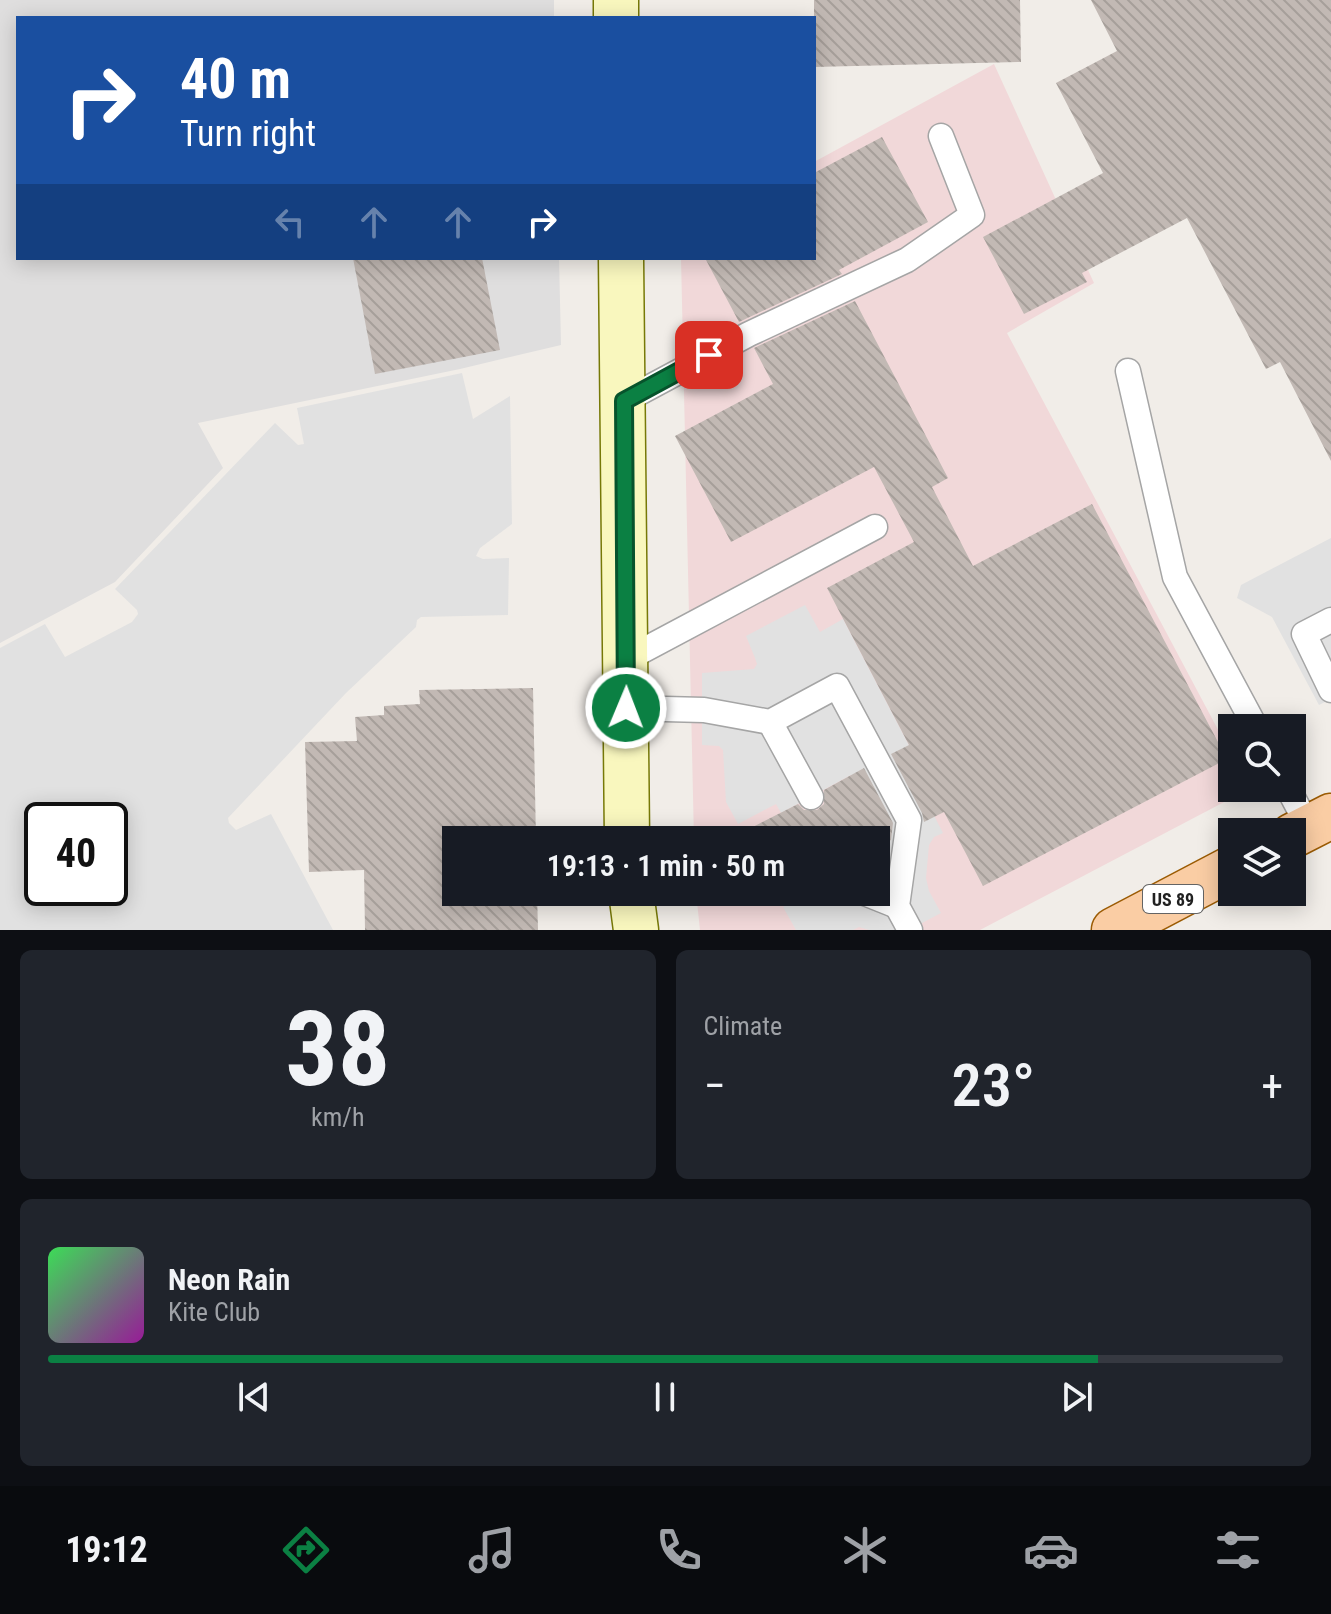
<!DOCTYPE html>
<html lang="en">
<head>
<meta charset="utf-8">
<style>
	:root { --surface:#171b24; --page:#20242c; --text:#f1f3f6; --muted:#9ea1a6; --line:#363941; --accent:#0b8043 }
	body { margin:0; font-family:"Roboto Condensed",sans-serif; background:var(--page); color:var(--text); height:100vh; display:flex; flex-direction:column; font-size:30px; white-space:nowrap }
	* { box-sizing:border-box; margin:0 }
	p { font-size:26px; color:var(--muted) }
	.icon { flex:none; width:44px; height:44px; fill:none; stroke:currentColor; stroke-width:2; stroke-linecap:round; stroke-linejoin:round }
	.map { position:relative; height:930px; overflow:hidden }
	.details { display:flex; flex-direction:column; gap:20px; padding:20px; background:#0d0f14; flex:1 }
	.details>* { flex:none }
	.guide { position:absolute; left:16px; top:16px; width:800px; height:244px; border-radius:0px; box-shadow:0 4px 20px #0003; background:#1a4fa0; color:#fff; overflow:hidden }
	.buttons { position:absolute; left:1218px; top:714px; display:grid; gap:16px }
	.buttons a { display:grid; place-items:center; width:88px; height:88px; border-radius:0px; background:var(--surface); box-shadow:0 4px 20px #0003; font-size:40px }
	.speed { position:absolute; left:24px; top:802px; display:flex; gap:16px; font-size:40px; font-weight:700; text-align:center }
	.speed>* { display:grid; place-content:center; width:104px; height:104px; border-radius:50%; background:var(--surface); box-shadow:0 4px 20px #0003; line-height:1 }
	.speed .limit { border:4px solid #111; border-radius:12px; background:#fff; color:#111 }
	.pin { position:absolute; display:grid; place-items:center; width:68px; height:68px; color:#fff; margin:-34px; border-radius:16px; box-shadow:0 4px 12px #0006 }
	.me { position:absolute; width:88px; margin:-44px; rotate:1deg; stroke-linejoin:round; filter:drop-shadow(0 0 6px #0008) }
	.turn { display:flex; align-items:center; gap:28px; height:168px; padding:0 32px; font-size:36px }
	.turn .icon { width:104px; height:104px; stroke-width:2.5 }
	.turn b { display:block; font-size:56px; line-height:68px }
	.lanes { display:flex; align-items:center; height:76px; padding:0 32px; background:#0003; justify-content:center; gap:40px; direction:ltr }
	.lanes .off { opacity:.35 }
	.big { font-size:60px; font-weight:600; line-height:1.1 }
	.details .tile { flex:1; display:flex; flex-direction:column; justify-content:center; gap:12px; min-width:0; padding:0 28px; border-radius:12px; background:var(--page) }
	.details .dial { align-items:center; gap:0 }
	.dial b { font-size:104px; line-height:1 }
	.song { display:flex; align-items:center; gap:24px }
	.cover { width:96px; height:96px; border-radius:12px; background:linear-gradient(135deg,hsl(130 70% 55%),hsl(300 70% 35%)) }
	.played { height:8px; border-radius:4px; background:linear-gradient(90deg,var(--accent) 85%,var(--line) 85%) }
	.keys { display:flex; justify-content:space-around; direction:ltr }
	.heat { display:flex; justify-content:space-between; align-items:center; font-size:44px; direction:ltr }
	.details .tiles { flex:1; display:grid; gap:20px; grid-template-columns:1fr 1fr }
	.tile:last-child { grid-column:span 2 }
	.trip { position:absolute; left:442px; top:826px; width:448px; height:80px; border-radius:0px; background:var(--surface); box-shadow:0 4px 20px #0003; font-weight:600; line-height:80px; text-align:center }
	.menu { display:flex; height:128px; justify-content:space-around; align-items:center; background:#090b0e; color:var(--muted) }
	.menu .icon { width:56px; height:56px }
	.menu .selected { color:var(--accent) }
	.menu b { font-size:36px; color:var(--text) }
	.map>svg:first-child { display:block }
</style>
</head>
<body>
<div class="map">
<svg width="1331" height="930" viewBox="0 0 1331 930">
	<defs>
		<pattern id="building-back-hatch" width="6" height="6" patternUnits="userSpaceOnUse" patternTransform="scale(2)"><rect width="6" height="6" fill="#c2b9b4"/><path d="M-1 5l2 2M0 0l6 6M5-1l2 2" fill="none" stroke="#a69f9a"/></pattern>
	</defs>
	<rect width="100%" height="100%" fill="#f1ede8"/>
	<path fill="#dfdede" d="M0,0H554V18H18V258H559L561,345L460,369L198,423L223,468L115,582L0,643Z"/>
	<path fill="#f1d8d9" d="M994,64L1094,283L1007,333L1232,756V788L1249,789L980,930H700L696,892H876V840H694L681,258H814V162Z"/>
	<g fill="#e1e1e1" fill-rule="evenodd">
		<path d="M462,373L473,419L510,396L512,524L480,548L476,556L483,559L509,558L508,615L421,617L417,620L416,627L346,693L228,818L229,823L236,830L271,814L333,930H0V648L45,624L65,657L132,622L138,614L137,610L115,589L275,423L298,445L304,444L297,408ZM110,820V888H42V820Z"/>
		<path d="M1331,538V699L1319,705L1272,617L1237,598L1241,585Z"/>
		<path d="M805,605L820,632L843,619L936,797L927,802L943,833L934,837L929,845L926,878L929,891L941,913L909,930H869L859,927L853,930H796L783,907L810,892H876V840L851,775L781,813L776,804L738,824L726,802L723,750L719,746L702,745V673L754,669L757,664L755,658L746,636Z"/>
	</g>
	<g fill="url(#building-back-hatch)">
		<path d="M814,0H1020L1021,62L814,67Z"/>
		<path d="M1091,0H1331V461L1280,362L1266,369L1187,218L1082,273L1087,282L1024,314L983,237L1103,173L1056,83L1117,51Z"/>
		<path d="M882,137L928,222L839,270L842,274L739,322L705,258H814V173Z"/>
		<path d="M353,258H482L500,350L375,374Z"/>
		<path d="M855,301L948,478L932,487L973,566L1092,504L1227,759L983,886L944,812L924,822L922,813L891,754L909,745L827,588L914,542L874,467L731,542L675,436L773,384L754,348Z"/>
		<path d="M533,688L536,840H456V892H537L538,930H365L364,870L309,872L305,742L357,741L355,717L384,715V706L420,704L419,690Z"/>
		<path d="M864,768L893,823L891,840L876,848V840H755L749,829L798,804L804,810H817L824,804V790Z"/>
	</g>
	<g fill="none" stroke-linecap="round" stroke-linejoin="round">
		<defs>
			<g id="lane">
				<path d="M1128,371L1175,577L1256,728"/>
				<path d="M624,401L749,334L907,260L972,215L941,136"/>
				<path d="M1331,620L1304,634L1331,690"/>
				<path d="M627,659L875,527"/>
				<path d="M626,708L704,710L770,722L837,686L909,820L897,906L910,930"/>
				<path d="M770,722L811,797"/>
				<path d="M1288,788L1309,828"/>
				<path d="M862,892L897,906"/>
			</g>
			<g id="secondary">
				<path d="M616,0V18"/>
				<path d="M621,258L627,840"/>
				<path d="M631,892L636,930"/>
			</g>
			<g id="primary">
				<path d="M1292,836L1331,816"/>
				<path d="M1114,930L1232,868"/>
			</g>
		</defs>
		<use href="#lane" stroke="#a5a5a5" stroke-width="27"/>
		<use href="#secondary" stroke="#777907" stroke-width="47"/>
		<use href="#primary" stroke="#9b5b03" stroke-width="47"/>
		<use href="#lane" stroke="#fff" stroke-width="24"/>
		<use href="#secondary" stroke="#f9f7be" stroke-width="44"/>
		<use href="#primary" stroke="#facda4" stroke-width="44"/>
	</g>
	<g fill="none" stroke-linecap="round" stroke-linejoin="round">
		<defs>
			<path id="route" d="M626,708L624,401L709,355"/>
		</defs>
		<use href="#route" stroke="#07532c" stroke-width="20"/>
		<use href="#route" stroke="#0b8043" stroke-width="14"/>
	</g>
	<g text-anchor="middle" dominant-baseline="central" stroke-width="7" stroke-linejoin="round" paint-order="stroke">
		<rect fill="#fff" stroke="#646464" stroke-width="2" x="1143" y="885" width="60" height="28" rx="6"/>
		<g font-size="18" font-weight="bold" fill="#212121">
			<text x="1173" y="899">US 89</text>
		</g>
	</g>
</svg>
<div class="buttons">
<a><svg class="icon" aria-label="search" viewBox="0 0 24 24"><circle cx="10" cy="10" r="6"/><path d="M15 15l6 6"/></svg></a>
<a><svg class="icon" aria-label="layers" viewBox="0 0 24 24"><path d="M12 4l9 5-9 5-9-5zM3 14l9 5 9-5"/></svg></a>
</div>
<div class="speed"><div class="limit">40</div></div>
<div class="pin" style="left:709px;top:355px;background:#d93025"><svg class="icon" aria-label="arrive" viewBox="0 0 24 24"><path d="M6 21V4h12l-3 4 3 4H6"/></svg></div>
<svg class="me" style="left:626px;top:708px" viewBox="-20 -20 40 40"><circle r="17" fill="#0b8043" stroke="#fff" stroke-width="3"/><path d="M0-11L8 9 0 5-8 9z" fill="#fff"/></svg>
<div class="trip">19:13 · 1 min · 50 m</div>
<div class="guide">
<div class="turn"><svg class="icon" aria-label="right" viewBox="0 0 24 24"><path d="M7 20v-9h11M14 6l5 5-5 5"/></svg><div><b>40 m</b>Turn right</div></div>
<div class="lanes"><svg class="icon off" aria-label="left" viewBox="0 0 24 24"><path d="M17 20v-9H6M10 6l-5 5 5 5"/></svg><svg class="icon off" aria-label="ahead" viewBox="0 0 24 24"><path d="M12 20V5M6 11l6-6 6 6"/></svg><svg class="icon off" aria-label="ahead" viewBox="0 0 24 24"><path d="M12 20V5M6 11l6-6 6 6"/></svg><svg class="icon" aria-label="right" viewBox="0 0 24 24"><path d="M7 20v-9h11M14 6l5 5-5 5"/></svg></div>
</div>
</div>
<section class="details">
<div class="tiles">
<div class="tile dial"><b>38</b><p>km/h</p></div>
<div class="tile"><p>Climate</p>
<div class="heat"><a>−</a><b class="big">23°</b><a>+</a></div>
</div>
<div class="tile">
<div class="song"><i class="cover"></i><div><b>Neon Rain</b><p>Kite Club</p></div></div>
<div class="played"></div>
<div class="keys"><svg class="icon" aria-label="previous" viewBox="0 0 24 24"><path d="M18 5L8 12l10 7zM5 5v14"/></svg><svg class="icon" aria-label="pause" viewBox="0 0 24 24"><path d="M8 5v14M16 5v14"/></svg><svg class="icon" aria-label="next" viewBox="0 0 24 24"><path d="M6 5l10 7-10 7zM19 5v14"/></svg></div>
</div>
</div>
</section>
<nav class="menu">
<b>19:12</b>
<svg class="icon selected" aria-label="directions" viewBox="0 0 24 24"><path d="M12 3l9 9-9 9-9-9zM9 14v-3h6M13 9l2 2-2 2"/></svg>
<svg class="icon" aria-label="music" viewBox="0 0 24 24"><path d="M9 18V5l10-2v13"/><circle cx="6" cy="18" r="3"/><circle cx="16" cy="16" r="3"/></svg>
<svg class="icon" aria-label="phone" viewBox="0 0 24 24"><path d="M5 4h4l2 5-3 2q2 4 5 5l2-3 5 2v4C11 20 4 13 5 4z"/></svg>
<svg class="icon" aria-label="climate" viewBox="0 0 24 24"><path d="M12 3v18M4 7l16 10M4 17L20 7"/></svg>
<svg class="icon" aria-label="car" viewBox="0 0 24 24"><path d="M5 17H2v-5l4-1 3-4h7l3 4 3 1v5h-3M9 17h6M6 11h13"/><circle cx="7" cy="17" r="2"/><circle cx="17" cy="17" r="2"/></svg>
<svg class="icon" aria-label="filters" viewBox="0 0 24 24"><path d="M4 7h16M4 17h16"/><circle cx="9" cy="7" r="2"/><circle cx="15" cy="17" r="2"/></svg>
</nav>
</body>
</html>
